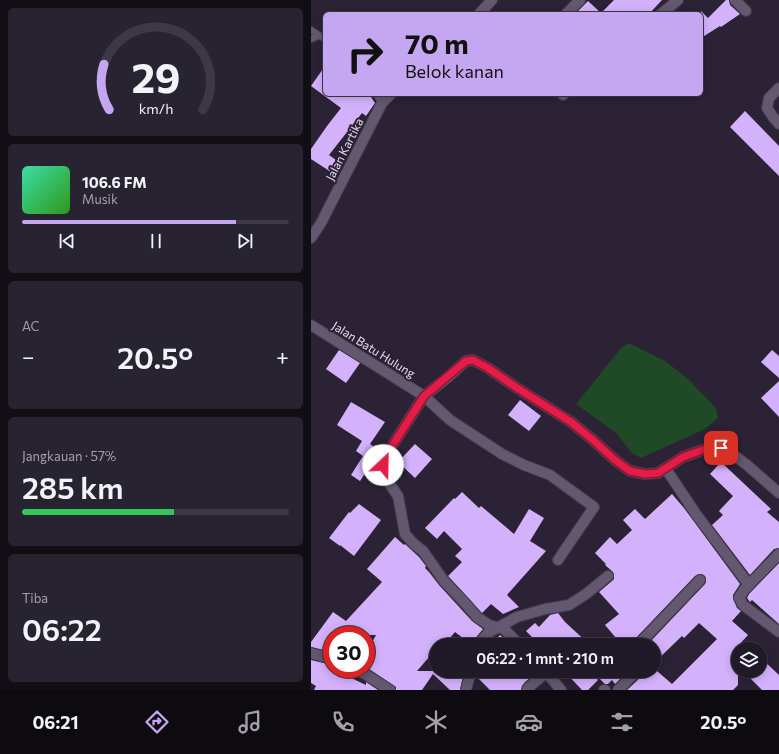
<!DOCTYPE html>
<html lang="id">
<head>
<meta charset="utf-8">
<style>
	:root { --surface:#201a28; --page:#282330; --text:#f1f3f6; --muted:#a2a1a8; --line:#3d3845; --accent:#c5a6f0 }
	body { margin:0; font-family:Commissioner,sans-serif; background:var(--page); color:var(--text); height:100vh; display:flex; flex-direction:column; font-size:15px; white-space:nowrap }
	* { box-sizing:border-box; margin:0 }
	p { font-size:13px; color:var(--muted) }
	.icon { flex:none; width:22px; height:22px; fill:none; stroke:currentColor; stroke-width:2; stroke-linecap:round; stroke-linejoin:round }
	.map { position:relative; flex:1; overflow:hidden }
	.details { display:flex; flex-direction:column; gap:8px; padding:8px; background:#120e16; width:311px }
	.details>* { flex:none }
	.guide { position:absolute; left:12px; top:12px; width:380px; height:84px; border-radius:6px; box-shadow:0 2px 10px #0003,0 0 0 1px var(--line); background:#c5a6f0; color:#111; overflow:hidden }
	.tools { position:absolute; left:420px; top:642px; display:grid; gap:8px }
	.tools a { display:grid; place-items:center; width:36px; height:36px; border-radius:50%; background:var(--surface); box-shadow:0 2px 10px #0003,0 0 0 1px var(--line); font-size:20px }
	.speed { position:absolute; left:12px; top:626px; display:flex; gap:8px; font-size:20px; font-weight:700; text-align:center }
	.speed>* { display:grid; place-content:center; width:52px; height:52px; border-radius:50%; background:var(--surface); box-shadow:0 2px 10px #0003,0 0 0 1px var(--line); line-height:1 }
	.speed .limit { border:6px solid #d22; background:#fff; color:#111 }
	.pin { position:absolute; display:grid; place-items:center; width:34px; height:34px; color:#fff; margin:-17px; border-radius:8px; box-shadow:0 2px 6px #0006 }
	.me { position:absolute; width:44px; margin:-22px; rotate:24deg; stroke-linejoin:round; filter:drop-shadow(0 0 3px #0008) }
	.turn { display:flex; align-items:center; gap:14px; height:84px; padding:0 16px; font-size:18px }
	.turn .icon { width:52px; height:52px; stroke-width:2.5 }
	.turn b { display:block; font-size:28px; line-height:34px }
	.big { font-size:30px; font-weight:600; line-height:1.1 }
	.details .tile { flex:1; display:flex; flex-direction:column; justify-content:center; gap:6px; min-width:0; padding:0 14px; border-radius:6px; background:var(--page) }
	.details .dial { align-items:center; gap:0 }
	.dial svg { height:104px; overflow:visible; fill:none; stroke:var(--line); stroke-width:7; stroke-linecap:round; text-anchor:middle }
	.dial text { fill:var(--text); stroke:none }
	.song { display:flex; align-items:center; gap:12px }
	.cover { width:48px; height:48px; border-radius:6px; background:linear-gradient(135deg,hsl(160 70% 55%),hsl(110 70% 35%)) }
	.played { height:4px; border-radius:2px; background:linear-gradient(90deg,var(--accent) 80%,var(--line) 80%) }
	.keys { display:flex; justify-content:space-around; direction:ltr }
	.heat { display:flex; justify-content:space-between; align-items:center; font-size:22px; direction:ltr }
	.charge { height:6px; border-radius:3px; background:linear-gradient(90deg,#34c759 57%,var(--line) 0) }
	.trip { position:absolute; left:118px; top:638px; width:232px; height:40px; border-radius:20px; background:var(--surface); box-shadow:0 2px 10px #0003,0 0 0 1px var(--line); font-weight:600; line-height:40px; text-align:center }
	.tabs { display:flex; height:64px; justify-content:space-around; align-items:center; background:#0d0a10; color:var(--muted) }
	.tabs .icon { width:28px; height:28px }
	.tabs .on { color:var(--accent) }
	.tabs b { font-size:18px; color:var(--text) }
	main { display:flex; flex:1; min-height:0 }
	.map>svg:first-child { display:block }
</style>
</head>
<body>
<main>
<section class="details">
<div class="tile dial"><svg viewBox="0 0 100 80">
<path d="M14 69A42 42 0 1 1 86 69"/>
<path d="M14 69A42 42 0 0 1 10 34" stroke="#c5a6f0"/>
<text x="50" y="56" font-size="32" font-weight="700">29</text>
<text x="50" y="72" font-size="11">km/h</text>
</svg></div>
<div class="tile">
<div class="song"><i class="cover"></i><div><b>106.6 FM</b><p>Musik</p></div></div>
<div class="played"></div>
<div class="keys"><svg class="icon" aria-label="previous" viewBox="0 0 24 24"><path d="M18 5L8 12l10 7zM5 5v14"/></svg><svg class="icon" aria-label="pause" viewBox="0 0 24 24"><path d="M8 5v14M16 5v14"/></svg><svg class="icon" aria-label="next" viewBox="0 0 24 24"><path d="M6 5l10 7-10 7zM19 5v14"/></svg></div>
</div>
<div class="tile"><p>AC</p>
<div class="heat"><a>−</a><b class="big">20.5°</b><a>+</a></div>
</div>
<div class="tile"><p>Jangkauan · 57%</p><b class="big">285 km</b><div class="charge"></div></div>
<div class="tile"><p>Tiba</p><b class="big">06:22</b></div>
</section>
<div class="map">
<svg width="468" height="690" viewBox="0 0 468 690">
	<rect width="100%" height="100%" fill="#2b2236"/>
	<path fill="#204a25" d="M318,343L354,361L376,378L405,408L407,418L394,429L330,458L321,453L305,433L265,404L311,347Z"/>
	<g fill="#d4b1fb">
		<path d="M303,0H351L338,14H264L277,1L290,13Z"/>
		<path d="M415,0H418L419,5L429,14L410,27L409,26L390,38V11L397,18Z"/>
		<path d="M14,66V94H58L64,103L55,116L51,113L18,155L32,165L26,176L0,159V149L16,126L30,108L0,86Z"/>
		<path d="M434,111L468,146V176L419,127Z"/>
		<path d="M28,350L49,363L35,383L15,369Z"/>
		<path d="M461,350L468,356V378L450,362Z"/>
		<path d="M468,381V417L450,398Z"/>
		<path d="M209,400L230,416L218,431L197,415Z"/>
		<path d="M40,402L74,422L59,444L69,451L49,481L40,475L52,456L45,451L51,441L26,425Z"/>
		<path d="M104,444L121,459L104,478L87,462Z"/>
		<path d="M410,462L460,509L456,512L468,522V548L463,549L439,575L401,525L412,515L408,511L422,496L399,474Z"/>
		<path d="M151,492L168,508L170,506L203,534L218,509L233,518L219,541L235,551L196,595L208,607L192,614L180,604L171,613L170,612L138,577L137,576L151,562L144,556L151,549L133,531L126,539L114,528L143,498L144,499Z"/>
		<path d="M361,494L373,508L429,584L422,595V598L426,608L430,611L421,621L437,635L427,646V685L422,690H316L331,676L332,671H346L361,684L406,639L388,623L373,638L371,636L343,663V645H339L338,643L394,584L395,582V579L394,576L391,574H388L384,576L322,641L320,645H311L294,625L308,614L288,592L301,581L303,579V575L302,572L294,565L295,564L284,553L299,537L306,544L321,530L312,520L324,509L334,519Z"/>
		<path d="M48,504L70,520L43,556L29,545V546L18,538L38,512L39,513Z"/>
		<path d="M84,537L93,545L94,544L108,557L115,566L114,568L118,572L128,585L161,621L172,629L162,641L161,645L144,632L138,639L136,637L129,645H125V649L106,671H153L149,690H139L122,674L111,690H85V687L55,667V653L65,635H21V652L0,647V642L22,612L35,621L71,582L56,569Z"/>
		<path d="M468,563V624L441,600L439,602L436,598L438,594Z"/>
		<path d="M247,613L254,622L279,645H229L215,631L224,623L228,627L239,615Z"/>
		<path d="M189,635L200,645H175L181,638L184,637L186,638Z"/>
		<path d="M449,657L468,675V690H451L432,671H449Z"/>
		<path d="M0,660L21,665V669L55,685V682L67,690H3L5,686L0,683Z"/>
		<path d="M166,671H227L214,682L211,686L210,690H179L165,676Z"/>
		<path d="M253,671H278L287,680L277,690H271Z"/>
		<path d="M281,671H317L304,684L301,680L297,684H294Z"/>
	</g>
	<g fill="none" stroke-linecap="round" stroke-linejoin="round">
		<defs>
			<g id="service">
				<path d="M0,30L14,39"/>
				<path d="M0,39L8,36"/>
				<path d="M65,94L71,103"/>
			</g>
			<g id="minor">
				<path d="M424,0L435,11"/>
				<path d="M168,14L181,0"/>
				<path d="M255,14L269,0"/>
				<path d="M350,14L367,0"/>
				<path d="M468,88L458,98L456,108L462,117L468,124"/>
				<path d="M252,95L253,94"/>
				<path d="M0,238L10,223L71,103L80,94"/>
				<path d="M113,396L139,420L191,454L213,465L239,475L283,507L247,560"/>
				<path d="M355,469L385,514L438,585"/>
				<path d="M468,554L433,590L428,598L432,605L468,632"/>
				<path d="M167,645L177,633L206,617L234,609L258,605L275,594L297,576"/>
				<path d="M209,645L193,629L178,625L166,617L154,603L133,581L112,551L103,544L94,534L87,496L78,483L72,465L76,454L113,396L136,378L155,361L162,360L177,368L203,386L260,422L282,440L304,460L319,471L334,474L347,473L372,457L397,448H410L416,450L436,465L468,493"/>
				<path d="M327,645L389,580"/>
				<path d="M0,653L21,659"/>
				<path d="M43,669L54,674L79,690"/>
				<path d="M234,671L250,690"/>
				<path d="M155,690L160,671"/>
				<path d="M216,690L218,687L235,673"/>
				<path d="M293,690H294"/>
				<path d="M307,690L326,671"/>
			</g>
			<path id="tertiary" d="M0,325L113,396"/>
		</defs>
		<use href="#service" stroke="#453d4e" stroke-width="8"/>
		<use href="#minor" stroke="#453d4e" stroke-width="12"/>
		<use href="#tertiary" stroke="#453d4e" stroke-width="12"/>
		<use href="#service" stroke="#63586f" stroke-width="6"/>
		<use href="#minor" stroke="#63586f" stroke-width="10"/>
		<use href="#tertiary" stroke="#63586f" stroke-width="10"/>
	</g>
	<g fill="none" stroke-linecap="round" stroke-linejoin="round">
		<defs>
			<path id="route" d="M72,465L76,454L113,396L155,361L162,360L177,368L203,386L260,422L282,440L304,460L319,471L334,474L347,473L372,457L397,448H410"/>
		</defs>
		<use href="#route" stroke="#92132f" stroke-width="10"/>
		<use href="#route" stroke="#e11d48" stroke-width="7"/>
	</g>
	<g text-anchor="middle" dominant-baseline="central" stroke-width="4" stroke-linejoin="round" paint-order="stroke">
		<g font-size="12" fill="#e2dcea" stroke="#2b2236">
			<text transform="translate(33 149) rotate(-63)">Jalan Kartika</text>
			<text transform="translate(63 349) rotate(32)">Jalan Batu Hulung</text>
		</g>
	</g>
</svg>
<div class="tools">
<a><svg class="icon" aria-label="layers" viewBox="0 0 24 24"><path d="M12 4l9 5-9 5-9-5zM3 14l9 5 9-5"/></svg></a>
</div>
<div class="speed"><div class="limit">30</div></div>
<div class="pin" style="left:410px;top:448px;background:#d93025"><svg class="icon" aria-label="arrive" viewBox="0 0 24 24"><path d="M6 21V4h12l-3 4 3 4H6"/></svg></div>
<svg class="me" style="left:72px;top:465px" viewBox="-20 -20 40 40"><circle r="19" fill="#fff"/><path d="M0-13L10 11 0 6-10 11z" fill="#e11d48"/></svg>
<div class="trip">06:22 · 1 mnt · 210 m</div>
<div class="guide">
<div class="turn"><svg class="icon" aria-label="right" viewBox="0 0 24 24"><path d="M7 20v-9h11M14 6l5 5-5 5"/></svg><div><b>70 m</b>Belok kanan</div></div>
</div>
</div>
</main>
<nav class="tabs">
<b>06:21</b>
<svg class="icon on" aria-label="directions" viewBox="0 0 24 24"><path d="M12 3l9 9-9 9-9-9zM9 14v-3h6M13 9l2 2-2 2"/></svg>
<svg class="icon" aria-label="music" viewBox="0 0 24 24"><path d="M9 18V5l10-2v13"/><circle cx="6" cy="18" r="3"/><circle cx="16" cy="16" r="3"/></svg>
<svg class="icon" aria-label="phone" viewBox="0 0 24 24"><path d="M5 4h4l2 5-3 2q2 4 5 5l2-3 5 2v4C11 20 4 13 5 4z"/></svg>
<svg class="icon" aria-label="climate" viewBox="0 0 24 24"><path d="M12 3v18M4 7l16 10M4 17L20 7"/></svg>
<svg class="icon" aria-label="car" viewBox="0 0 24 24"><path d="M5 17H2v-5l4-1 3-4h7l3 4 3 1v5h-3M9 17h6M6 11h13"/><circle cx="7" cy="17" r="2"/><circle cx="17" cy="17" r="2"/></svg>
<svg class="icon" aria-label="filters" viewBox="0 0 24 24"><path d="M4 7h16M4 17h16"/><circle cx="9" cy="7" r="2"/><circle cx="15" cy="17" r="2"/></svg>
<b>20.5°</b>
</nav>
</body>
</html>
